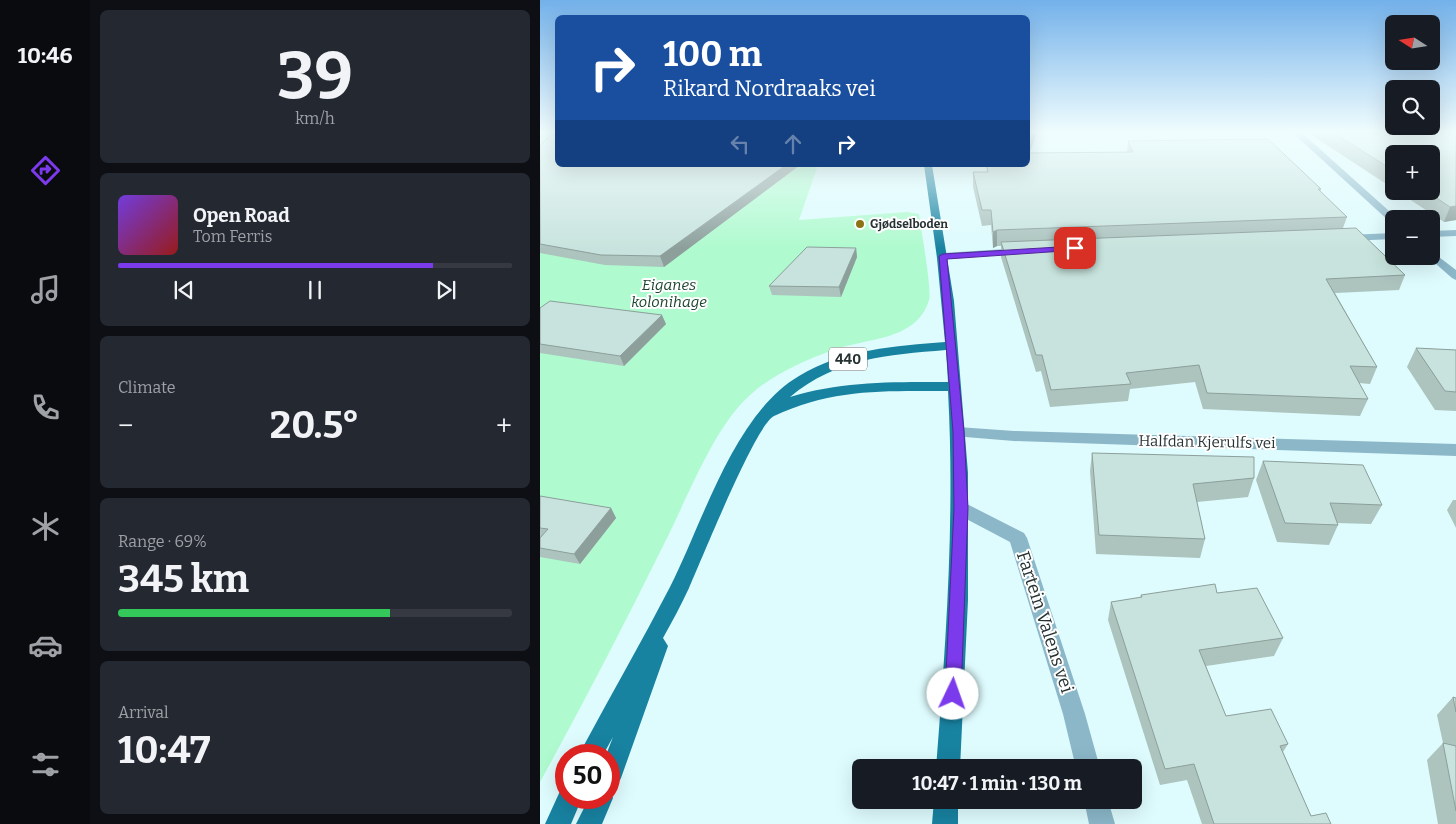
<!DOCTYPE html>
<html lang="en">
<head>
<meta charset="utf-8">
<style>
	:root { --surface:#171b24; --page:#242831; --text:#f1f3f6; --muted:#9ea1a6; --line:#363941; --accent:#7c3aed }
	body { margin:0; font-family:Bitter,serif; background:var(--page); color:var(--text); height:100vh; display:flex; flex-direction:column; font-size:19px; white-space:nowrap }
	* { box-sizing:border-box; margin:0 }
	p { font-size:16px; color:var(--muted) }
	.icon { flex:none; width:28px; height:28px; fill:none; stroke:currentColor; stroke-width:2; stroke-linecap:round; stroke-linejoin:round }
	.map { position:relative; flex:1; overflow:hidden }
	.panel { display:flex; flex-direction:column; gap:10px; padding:10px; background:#0d0f14; width:450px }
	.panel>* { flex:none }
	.guide { position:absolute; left:15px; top:15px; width:475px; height:152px; border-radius:8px; box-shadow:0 5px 20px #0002; background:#1a4fa0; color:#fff; overflow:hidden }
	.needle { width:32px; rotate:282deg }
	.buttons { position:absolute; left:845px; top:15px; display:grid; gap:10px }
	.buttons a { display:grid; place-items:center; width:55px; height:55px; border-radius:8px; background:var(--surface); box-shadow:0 5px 20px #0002; font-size:25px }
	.speed { position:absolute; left:15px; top:744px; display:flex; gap:10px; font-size:25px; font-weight:700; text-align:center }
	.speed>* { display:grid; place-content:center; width:65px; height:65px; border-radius:50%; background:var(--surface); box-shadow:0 5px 20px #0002; line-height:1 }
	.speed .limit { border:8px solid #d22; background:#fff; color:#111 }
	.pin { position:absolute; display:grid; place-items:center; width:42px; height:42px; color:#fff; margin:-21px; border-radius:10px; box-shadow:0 2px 8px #0006 }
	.me { position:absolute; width:55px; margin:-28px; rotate:3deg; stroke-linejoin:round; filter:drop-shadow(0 0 4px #0008) }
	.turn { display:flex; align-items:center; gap:18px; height:105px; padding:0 25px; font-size:22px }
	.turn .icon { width:65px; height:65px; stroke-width:2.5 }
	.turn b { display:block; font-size:35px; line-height:42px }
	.lanes { display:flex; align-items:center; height:48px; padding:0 25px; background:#0003; justify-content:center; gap:25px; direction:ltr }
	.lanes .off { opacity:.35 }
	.big { font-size:38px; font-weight:700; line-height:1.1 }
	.panel .tile { flex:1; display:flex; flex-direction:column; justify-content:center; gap:8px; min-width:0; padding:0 18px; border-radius:8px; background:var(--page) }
	.panel .dial { align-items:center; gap:0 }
	.dial b { font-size:65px; line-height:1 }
	.song { display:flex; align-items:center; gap:15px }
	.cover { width:60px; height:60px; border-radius:8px; background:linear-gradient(135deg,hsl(260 70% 55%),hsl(0 70% 35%)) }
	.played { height:5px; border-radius:2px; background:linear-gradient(90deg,var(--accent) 80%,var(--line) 80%) }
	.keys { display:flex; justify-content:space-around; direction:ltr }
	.heat { display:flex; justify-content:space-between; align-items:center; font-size:28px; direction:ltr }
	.charge { height:8px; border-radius:4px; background:linear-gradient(90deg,#34c759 69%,var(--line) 0) }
	.trip { position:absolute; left:312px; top:759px; width:290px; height:50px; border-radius:8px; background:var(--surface); box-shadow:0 5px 20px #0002; font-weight:700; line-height:50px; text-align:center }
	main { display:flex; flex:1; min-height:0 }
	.tabs { display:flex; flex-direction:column; width:90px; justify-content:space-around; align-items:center; background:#090b0e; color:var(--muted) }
	.tabs .icon { width:35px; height:35px }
	.tabs .current { color:var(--accent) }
	.tabs b { font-size:22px; color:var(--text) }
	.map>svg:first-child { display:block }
</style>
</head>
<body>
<main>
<nav class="tabs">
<b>10:46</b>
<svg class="icon current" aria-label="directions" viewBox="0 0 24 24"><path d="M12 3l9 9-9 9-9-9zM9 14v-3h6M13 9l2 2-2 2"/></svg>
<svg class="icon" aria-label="music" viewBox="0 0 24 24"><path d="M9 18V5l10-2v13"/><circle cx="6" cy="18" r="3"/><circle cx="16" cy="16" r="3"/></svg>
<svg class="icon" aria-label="phone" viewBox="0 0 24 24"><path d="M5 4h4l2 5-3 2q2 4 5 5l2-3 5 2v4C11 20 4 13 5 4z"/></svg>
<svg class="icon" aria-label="climate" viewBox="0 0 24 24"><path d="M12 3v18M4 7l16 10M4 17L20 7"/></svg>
<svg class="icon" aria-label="car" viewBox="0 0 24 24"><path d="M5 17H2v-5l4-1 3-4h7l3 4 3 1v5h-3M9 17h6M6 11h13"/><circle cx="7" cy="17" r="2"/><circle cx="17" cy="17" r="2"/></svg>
<svg class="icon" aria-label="filters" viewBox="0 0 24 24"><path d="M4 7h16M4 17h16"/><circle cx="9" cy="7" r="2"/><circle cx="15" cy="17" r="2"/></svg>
</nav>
<section class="panel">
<div class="tile dial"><b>39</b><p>km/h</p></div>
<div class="tile">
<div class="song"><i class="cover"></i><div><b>Open Road</b><p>Tom Ferris</p></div></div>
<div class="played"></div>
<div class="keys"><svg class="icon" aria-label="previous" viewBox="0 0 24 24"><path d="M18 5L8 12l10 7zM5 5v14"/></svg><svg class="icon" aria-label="pause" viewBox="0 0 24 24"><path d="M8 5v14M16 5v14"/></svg><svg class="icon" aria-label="next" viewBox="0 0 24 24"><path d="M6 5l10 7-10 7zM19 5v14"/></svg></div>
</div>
<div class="tile"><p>Climate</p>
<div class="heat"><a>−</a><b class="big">20.5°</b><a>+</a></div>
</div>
<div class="tile"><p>Range · 69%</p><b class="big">345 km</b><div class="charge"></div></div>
<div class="tile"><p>Arrival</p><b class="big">10:47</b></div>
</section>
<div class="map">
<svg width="916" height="824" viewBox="0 0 916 824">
	<rect width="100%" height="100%" fill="#defbfd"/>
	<path fill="#afface" d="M0,133H17L18,165H278L259,220L367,212L379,214C381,229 392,290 389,300C377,341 326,338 293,350C263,361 231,375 208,397C173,429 146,501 124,544C84,625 43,704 0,782Z"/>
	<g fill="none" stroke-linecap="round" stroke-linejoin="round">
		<g fill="#8bb7c9" fill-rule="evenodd">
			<path d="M753,133H762L858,219H854V223L850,222Z"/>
			<path d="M916,230V236L891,237V231Z"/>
			<path d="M854,233V239L807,241L802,238L807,235Z"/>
			<path d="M481,248L487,251L485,253L403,259L397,256L403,253Z"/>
			<path d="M891,251L916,270V280L912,278L887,256H891Z"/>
			<path d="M418,427L474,431L916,444V456L474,441L413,436L410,432L413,428Z"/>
			<path d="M421,501L484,533L487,538L545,714L560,768H536L523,714L470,542L415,513L412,508L415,503Z"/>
			<path d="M544,800H568L575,824H549Z"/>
		</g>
		<g fill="#1882a1" fill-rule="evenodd">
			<path d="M384,165H392L414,301L428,473V600L420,768H396C406,642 415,518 408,391C346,391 293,388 234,416C216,424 161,561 149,588C141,605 132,622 123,638L128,646L81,778L77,786L70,790L73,798L62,824H36L49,798H69V755H66L73,737L63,755H39L43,747C72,693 102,641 130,587C163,522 194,414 259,376C303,349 356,346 405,342L397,258ZM406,350L408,382C353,382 302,381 250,397C297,358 347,355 406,350Z"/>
			<path d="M26,787V798H42L31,824H5L21,789Z"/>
			<path d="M394,800H418V824H392Z"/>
		</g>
	</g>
	<g fill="#acc3be">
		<path d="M488,133H496L490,153L587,152L588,141L781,189L780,192L807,217L803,228L865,275L859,290L795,293L837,367L830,384L819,383L828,399L820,416L663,409L655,382L590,389L588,401L510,407L501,371L496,372L461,257V246H457L453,248L451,225L442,226L433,187V172H447L446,165H488Z"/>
		<path d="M772,133H916V220L904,222L857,191H891L854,154V189L773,136Z"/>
		<path d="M0,146L260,165L124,267L65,265L0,253Z"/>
		<path d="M316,248L317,257L301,297L232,295L229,286Z"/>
		<path d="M0,308L126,324L84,366L0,353Z"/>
		<path d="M876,348L916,350V411L895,410L867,367Z"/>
		<path d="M552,453L714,478L708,497L657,502L665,539L660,558L556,554L550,471Z"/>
		<path d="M723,461L842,505L831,524L797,523L798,525L789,545L737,542L716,480Z"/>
		<path d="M0,496L71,508L76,518L40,564L0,557V538L1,537H0Z"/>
		<path d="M913,500H916V528L907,510Z"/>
		<path d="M677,593L743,638L734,656L666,666L686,716L748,744L743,752L771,816L791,824H662L647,780L620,785L568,620L571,602L600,598L601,595Z"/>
		<path d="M913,697L916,698V824H898L887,760L903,743L897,715Z"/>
	</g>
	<g fill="#8c9f9b">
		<path d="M492,133H496L488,159V146Z"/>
		<path d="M246,165H260L124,267L120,256Z"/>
		<path d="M916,206V220L904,222L910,207Z"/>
		<path d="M457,230V246L453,248V232Z"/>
		<path d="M316,248L317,257L301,297L299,287Z"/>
		<path d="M122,315L126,324L84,366L80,356Z"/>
		<path d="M71,508L76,518L40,564L34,554Z"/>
	</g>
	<g fill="#c8e3dd" stroke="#8c9f9b">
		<path d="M13,133H18V165H246L120,256L61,255L0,244V146Z"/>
		<path d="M488,133H492L488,146Z"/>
		<path d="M794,133H916V206L910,207L886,191H891V154H854V171Z"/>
		<path d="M728,139L781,189H778L807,217L457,230L453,232L451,210H442L433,172H448L447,165H488V153L593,152L588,141Z"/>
		<path d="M816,228L865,275L786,279L837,367L810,366L828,399L667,393L659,365L586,373L591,384L511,390L502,355H496L461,242Z"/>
		<path d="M267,247L316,248L299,287L229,286Z"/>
		<path d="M10,301L122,315L80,356L0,344V308Z"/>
		<path d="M876,348L916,350V392L905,391Z"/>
		<path d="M552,453L714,457V478L653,484L665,539L559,535Z"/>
		<path d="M723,461L823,465L842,505L790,503L798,525L745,523Z"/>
		<path d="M0,496L71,508L34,554L0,548V538L8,529L0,528Z"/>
		<path d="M675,584L677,593L717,588L743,638L659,650L686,716L731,709L748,744L740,746L771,816L786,813L791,824H674L654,764L625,769L571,602L602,597L601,595Z"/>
		<path d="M913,697L916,698V712Z"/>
		<path d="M903,743L916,746V811Z"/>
	</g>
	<linearGradient id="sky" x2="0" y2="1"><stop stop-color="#73b1ea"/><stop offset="0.53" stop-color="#f0fdfe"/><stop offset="1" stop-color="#f0fdfe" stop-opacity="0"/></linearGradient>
	<rect width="916" height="249" fill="url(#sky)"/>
	<path fill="#7c3aed" stroke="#51269a" d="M535,246L540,248L538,250L407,259L424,432L428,508L421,694L419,699L413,702L407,699L405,694L414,508L413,432L399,256L403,254Z"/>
	<circle fill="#8c7316" stroke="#fff" stroke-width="2" cx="320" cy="224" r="5"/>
	<g text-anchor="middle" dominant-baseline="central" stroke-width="4" stroke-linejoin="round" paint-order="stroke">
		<g font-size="12" font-weight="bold" fill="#273233" stroke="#fff" text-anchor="start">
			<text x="330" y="224">Gjødselboden</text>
		</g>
		<rect fill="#fff" stroke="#687070" stroke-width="1" x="289" y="347.5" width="38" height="23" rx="4"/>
		<g font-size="14" font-weight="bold" fill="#273233">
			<text x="308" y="359">440</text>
		</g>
		<g font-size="15" font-style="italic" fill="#1c442f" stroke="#fff">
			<text x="129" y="285">Eiganes<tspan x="129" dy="17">kolonihage</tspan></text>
		</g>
		<g font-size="15" fill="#273233" stroke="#fff">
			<text transform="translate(667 442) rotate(1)">Halfdan Kjerulfs vei</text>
		</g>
		<g font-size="18" fill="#273233" stroke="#fff">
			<text transform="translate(505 622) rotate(72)">Fartein Valens vei</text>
		</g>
	</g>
</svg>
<div class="buttons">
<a><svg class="needle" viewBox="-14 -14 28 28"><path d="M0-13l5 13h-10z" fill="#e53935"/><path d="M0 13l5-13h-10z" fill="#9ea1a6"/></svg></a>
<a><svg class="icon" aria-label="search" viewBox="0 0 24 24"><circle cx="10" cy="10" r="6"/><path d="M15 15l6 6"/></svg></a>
<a>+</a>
<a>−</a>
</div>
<div class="speed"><div class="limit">50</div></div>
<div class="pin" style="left:535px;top:248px;background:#d93025"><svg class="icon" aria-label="arrive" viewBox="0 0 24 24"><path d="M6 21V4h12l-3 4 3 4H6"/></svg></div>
<svg class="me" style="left:413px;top:694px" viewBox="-20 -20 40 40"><circle r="19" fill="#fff"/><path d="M0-13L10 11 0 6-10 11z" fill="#7c3aed"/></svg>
<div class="trip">10:47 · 1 min · 130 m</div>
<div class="guide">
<div class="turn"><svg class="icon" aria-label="right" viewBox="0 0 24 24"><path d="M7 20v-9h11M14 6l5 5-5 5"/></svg><div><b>100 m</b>Rikard Nordraaks vei</div></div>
<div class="lanes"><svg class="icon off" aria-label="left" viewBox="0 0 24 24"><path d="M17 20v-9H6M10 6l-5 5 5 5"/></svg><svg class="icon off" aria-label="ahead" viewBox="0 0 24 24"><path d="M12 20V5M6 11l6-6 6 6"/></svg><svg class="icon" aria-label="right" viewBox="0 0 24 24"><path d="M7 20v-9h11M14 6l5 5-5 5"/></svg></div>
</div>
</div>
</main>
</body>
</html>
